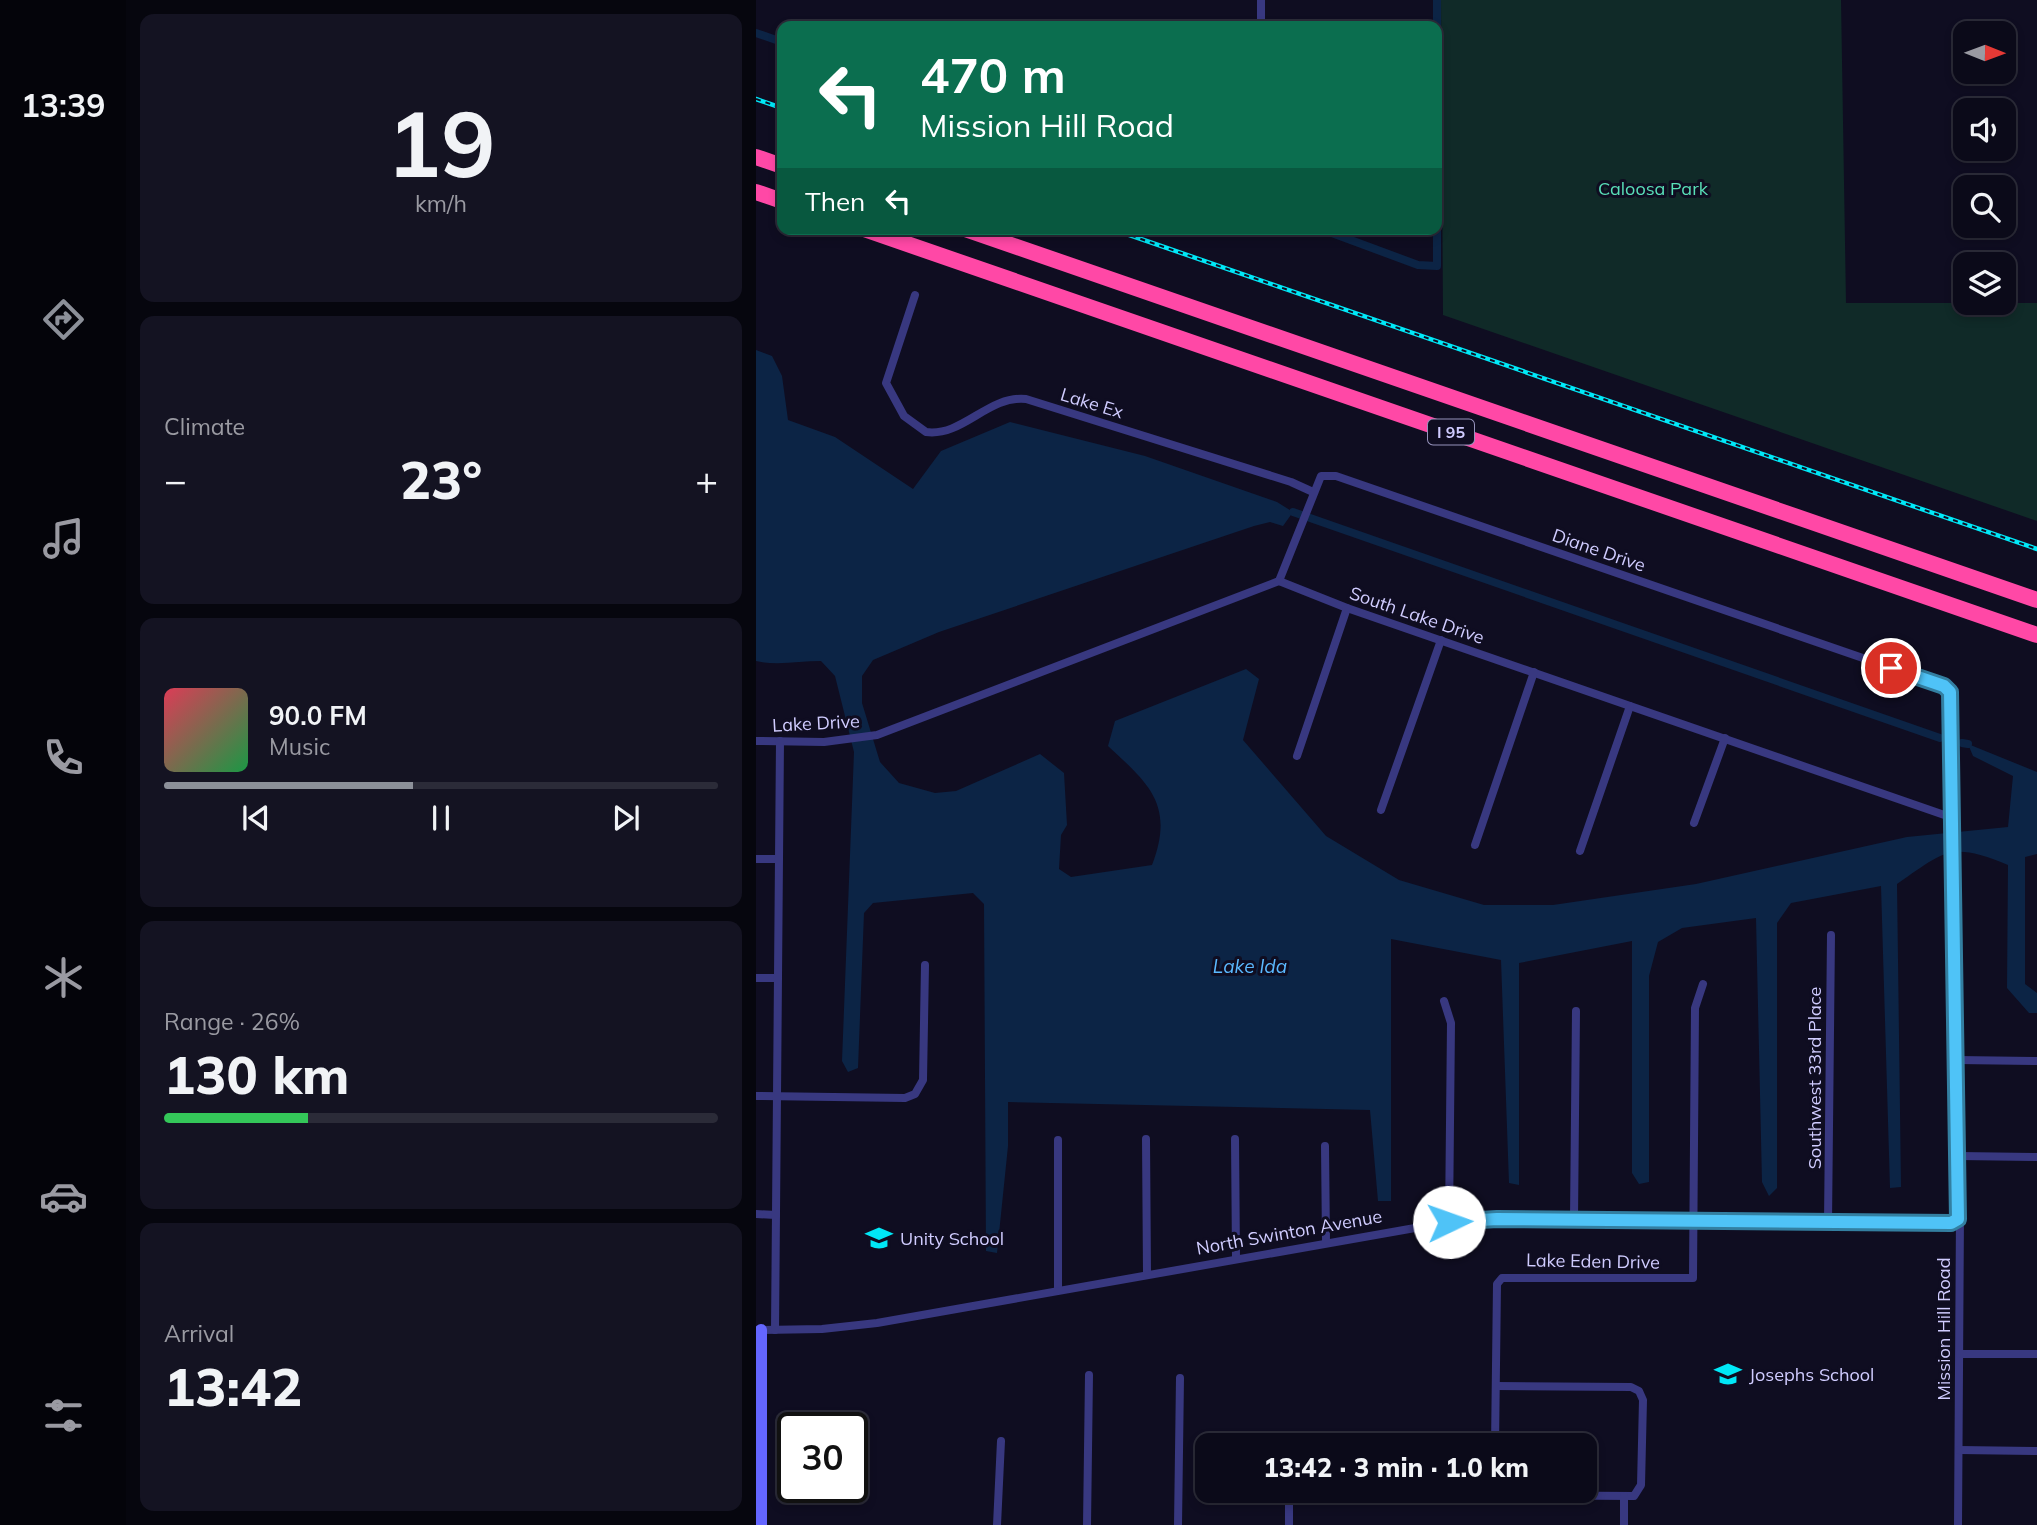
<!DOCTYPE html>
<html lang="en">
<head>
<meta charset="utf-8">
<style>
	:root { --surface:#0b0a19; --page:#141322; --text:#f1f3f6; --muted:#9a9aa2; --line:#2b2b38; --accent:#8c9099 }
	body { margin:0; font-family:Mulish,sans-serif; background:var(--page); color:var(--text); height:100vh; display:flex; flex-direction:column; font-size:26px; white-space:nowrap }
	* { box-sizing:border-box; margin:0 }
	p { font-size:23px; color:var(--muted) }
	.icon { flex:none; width:38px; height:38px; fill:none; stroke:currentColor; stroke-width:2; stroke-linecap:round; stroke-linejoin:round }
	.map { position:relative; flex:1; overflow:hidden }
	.panel { display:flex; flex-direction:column; gap:14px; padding:14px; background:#06060e; width:630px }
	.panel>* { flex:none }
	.hud { position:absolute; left:21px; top:21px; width:665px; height:214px; border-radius:14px; box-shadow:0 4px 10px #0003,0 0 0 2px var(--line); background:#0b6e4f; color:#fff; overflow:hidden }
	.needle { width:46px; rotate:91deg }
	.tools { position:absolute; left:1197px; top:21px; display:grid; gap:14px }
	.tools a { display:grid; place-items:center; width:63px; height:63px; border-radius:14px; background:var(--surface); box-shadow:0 4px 10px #0003,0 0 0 2px var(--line); font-size:35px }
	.speed { position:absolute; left:21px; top:1412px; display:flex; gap:14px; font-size:35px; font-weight:700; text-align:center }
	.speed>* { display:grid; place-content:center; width:91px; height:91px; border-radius:50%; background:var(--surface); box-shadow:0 4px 10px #0003,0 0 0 2px var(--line); line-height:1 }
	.speed .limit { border:4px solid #111; border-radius:10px; background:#fff; color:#111 }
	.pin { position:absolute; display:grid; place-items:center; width:60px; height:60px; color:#fff; margin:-30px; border:4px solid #fff; border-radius:50%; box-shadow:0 2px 7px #0007 }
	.me { position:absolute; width:77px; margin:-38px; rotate:87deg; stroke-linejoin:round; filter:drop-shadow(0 0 5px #0008) }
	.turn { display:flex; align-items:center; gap:24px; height:147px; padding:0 28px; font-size:32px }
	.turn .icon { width:91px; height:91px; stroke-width:2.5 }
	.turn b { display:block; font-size:49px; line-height:60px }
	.then { display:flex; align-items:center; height:66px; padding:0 28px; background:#0003; gap:14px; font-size:26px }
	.big { font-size:52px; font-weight:800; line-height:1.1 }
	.panel .card { flex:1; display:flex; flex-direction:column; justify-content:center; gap:10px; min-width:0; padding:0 24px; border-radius:14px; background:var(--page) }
	.panel .dial { align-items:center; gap:0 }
	.dial b { font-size:91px; line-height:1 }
	.song { display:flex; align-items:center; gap:21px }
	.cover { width:84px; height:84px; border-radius:10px; background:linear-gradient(135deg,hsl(350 70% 55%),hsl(140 70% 35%)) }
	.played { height:7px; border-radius:4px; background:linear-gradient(90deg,var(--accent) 45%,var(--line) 45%) }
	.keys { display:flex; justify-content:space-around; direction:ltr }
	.heat { display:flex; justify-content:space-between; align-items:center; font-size:38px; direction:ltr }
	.charge { height:10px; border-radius:5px; background:linear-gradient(90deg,#34c759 26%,var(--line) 0) }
	.trip { position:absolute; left:439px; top:1433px; width:402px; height:70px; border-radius:14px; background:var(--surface); box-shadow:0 4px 10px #0003,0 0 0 2px var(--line); font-weight:800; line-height:70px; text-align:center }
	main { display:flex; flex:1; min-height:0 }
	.menu { display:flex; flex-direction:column; width:126px; justify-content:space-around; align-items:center; background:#04040a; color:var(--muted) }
	.menu .icon { width:49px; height:49px }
	.menu .selected { color:var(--accent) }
	.menu b { font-size:32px; color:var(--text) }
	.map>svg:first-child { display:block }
</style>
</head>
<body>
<main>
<nav class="menu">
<b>13:39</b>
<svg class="icon selected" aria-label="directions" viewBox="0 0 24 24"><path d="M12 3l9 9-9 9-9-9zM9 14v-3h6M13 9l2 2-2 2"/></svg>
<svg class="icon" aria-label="music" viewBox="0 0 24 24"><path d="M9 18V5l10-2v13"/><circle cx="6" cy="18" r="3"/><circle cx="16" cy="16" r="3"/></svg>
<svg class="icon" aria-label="phone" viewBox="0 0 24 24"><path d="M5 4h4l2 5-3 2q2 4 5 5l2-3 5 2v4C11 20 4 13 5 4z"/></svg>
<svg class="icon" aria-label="climate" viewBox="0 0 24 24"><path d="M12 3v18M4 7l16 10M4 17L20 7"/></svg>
<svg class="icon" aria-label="car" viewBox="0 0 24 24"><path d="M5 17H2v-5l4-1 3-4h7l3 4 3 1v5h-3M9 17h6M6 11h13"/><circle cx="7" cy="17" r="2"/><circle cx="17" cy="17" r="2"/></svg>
<svg class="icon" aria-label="filters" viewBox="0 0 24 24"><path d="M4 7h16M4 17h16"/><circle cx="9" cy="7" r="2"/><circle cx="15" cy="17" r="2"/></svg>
</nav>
<section class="panel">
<div class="card dial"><b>19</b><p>km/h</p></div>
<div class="card"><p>Climate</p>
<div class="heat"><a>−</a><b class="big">23°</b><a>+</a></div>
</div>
<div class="card">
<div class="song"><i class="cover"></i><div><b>90.0 FM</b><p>Music</p></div></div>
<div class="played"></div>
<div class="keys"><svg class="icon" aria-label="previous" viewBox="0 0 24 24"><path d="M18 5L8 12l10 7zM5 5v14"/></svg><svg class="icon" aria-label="pause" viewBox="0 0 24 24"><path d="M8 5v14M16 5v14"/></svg><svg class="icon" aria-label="next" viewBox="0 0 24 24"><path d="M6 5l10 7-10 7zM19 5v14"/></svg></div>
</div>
<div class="card"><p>Range · 26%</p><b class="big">130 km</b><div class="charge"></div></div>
<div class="card"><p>Arrival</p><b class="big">13:42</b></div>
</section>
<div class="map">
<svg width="1281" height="1525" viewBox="0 0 1281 1525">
	<rect width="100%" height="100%" fill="#0f0d21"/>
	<path fill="#102a28" d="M685,0H1085L1090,303H1281V521L687,315Z"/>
	<path fill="#0c2445" d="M0,350L16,356L26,376L32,420L79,437L157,489L185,451L254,422L389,456L521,502L537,512L527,526L514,522L498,526L183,632L117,660L106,676V703L124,762L143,783L179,793L200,791L284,754L308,773L311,825L305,835L303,869L315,877L396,865C419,805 393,784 352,746L359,721L490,669L503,679L487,740L570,836L643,880L728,905H797L940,884L1151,837L1252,827L1257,776L1217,756L1212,744L1281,772V854L1269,857V984L1281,993V1013H1273L1251,988L1252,865C1194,841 1189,851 1141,884L1145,1187L1134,1188L1125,886L1035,903L1021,923V1188L1013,1196L1006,1182L1000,918L926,928L902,942L893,976V1182L883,1184L876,1173V941L763,963V1185L753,1183L745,960L635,939V1201H622L614,1110L252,1102V1146L241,1253L230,1251L228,904L217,893L117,903L108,913L102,1068L92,1072L86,1061L98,752L79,676L65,661C43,661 21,666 0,661Z"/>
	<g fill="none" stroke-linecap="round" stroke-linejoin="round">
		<g stroke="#0c2445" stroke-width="8">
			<path d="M0,33L26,42"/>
			<path d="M565,229L662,265L681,266V0"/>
			<path d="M537,512L1184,738"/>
			<path d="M1206,743L1212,744"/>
		</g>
		<g stroke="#383880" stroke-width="8">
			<path d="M505,0V26"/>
			<path d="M159,295L130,383L148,416L170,432C207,437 232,395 270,399L535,482L557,492"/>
			<path d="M523,581L565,476H580L1188,686L1194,692L1204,1214L1202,1525"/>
			<path d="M0,741L68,742L121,735L523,581L591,608L1197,818"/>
			<path d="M541,756L591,608"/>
			<path d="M625,810L685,640"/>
			<path d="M938,823L969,738"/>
			<path d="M719,845L778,672"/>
			<path d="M824,851L874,706"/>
			<path d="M0,859H23"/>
			<path d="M0,978H22"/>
			<path d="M688,1001L695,1023L693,1222"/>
			<path d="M1201,1060L1281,1061"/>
			<path d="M0,1096L149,1098L159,1094L167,1080L169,965"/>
			<path d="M390,1139L391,1274"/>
			<path d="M479,1139L480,1258"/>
			<path d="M569,1146L570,1242"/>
			<path d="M1203,1156L1281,1157"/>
			<path d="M0,1214L20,1215"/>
			<path d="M818,1219L820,1011"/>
			<path d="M1072,1222L1075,935"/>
			<path d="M302,1290V1140"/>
			<path d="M1,1330L66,1329L121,1323L693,1222L741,1219L1195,1223L1202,1219"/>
			<path d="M19,1330L24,741"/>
			<path d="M1204,1354H1281"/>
			<path d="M740,1386L875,1387L883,1391L887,1400L885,1485L878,1496L747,1495L742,1491"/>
			<path d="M739,1446L741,1284L746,1278H937L939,1008L947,984"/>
			<path d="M1203,1450L1281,1451"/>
			<path d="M241,1525L245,1441"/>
			<path d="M331,1525L333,1375"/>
			<path d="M422,1525L424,1378"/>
			<path d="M533,1525V1491"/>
			<path d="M868,1525V1496"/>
		</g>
		<path stroke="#6466ff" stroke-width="12" d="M5,1525V1330"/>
		<g stroke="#ff48a6" stroke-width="16">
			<path d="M0,157L26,166"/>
			<path d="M0,192L26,201"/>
			<path d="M108,229L1281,635"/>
			<path d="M209,229L1281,600"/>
		</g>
		<defs>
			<g id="rail">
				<path d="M0,99L26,108"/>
				<path d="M356,229L1281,549"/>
			</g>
		</defs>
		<use href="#rail" stroke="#00e8f7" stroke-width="4.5"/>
		<use href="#rail" stroke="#0f0d21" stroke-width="2" stroke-dasharray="5" stroke-linecap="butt"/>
	</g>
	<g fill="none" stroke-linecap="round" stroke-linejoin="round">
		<defs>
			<path id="route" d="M693,1222L741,1219L1195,1223L1202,1219L1194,692L1188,686L1135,668"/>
		</defs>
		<use href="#route" stroke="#337fa1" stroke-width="18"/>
		<use href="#route" stroke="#4fc3f7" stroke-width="12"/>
	</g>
	<defs>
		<symbol id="school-bare" viewBox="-9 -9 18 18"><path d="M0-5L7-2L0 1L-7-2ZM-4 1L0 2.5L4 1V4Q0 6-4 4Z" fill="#00e8f7" stroke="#0f0d21" stroke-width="2.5" paint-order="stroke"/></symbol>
	</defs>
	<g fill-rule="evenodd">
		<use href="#school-bare" x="104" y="1219" width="38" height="38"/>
		<use href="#school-bare" x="953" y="1355" width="38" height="38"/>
	</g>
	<g text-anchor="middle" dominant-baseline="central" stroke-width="6" stroke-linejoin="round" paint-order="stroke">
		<rect fill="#0f0d21" stroke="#9693bc" stroke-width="2" x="672" y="419.5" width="46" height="25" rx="5"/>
		<g font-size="16" font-weight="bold" fill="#d0ccff">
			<text x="695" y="432">I 95</text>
		</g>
		<g font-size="18" fill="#59dfb8" stroke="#0f0d21">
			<text x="897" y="188">Caloosa Park</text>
		</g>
		<g font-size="18" fill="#d0ccff" stroke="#0f0d21">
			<text transform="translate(336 403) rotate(17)">Lake Ex</text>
			<text transform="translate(843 550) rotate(19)">Diane Drive</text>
			<text transform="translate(661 615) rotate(19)">South Lake Drive</text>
			<text transform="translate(60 723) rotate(-3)">Lake Drive</text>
			<text transform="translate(1058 1078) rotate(-90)">Southwest 33rd Place</text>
			<text transform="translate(533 1232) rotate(-10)">North Swinton Avenue</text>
			<text transform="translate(837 1261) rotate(1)">Lake Eden Drive</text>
			<text transform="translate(1187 1329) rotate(-90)">Mission Hill Road</text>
		</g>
		<g font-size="18" fill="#d0ccff" stroke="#0f0d21" text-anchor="start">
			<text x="144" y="1238">Unity School</text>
			<text x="993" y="1374">Josephs School</text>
		</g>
		<g font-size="19" font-style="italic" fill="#5bb9ff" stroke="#0f0d21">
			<text x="494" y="966">Lake Ida</text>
		</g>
	</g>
</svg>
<div class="tools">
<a><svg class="needle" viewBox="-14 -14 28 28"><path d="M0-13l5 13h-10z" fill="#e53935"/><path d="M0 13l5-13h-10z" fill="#9a9aa2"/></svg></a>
<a><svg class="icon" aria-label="sound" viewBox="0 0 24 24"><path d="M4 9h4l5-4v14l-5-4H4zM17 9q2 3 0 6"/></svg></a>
<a><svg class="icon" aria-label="search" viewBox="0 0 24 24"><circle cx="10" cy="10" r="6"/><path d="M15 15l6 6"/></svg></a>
<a><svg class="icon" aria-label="layers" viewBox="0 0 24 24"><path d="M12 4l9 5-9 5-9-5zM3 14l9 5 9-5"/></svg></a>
</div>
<div class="speed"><div class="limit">30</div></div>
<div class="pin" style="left:1135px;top:668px;background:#d93025"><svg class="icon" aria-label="arrive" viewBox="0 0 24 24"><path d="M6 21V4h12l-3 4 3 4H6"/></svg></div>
<svg class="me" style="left:693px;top:1222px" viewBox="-20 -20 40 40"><circle r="19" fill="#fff"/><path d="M0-13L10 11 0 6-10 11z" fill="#4fc3f7"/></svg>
<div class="trip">13:42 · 3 min · 1.0 km</div>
<div class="hud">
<div class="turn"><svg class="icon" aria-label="left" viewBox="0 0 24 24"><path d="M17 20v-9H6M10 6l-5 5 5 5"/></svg><div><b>470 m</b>Mission Hill Road</div></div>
<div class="then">Then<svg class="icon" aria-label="left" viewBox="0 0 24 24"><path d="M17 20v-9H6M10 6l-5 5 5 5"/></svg></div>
</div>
</div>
</main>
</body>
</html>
